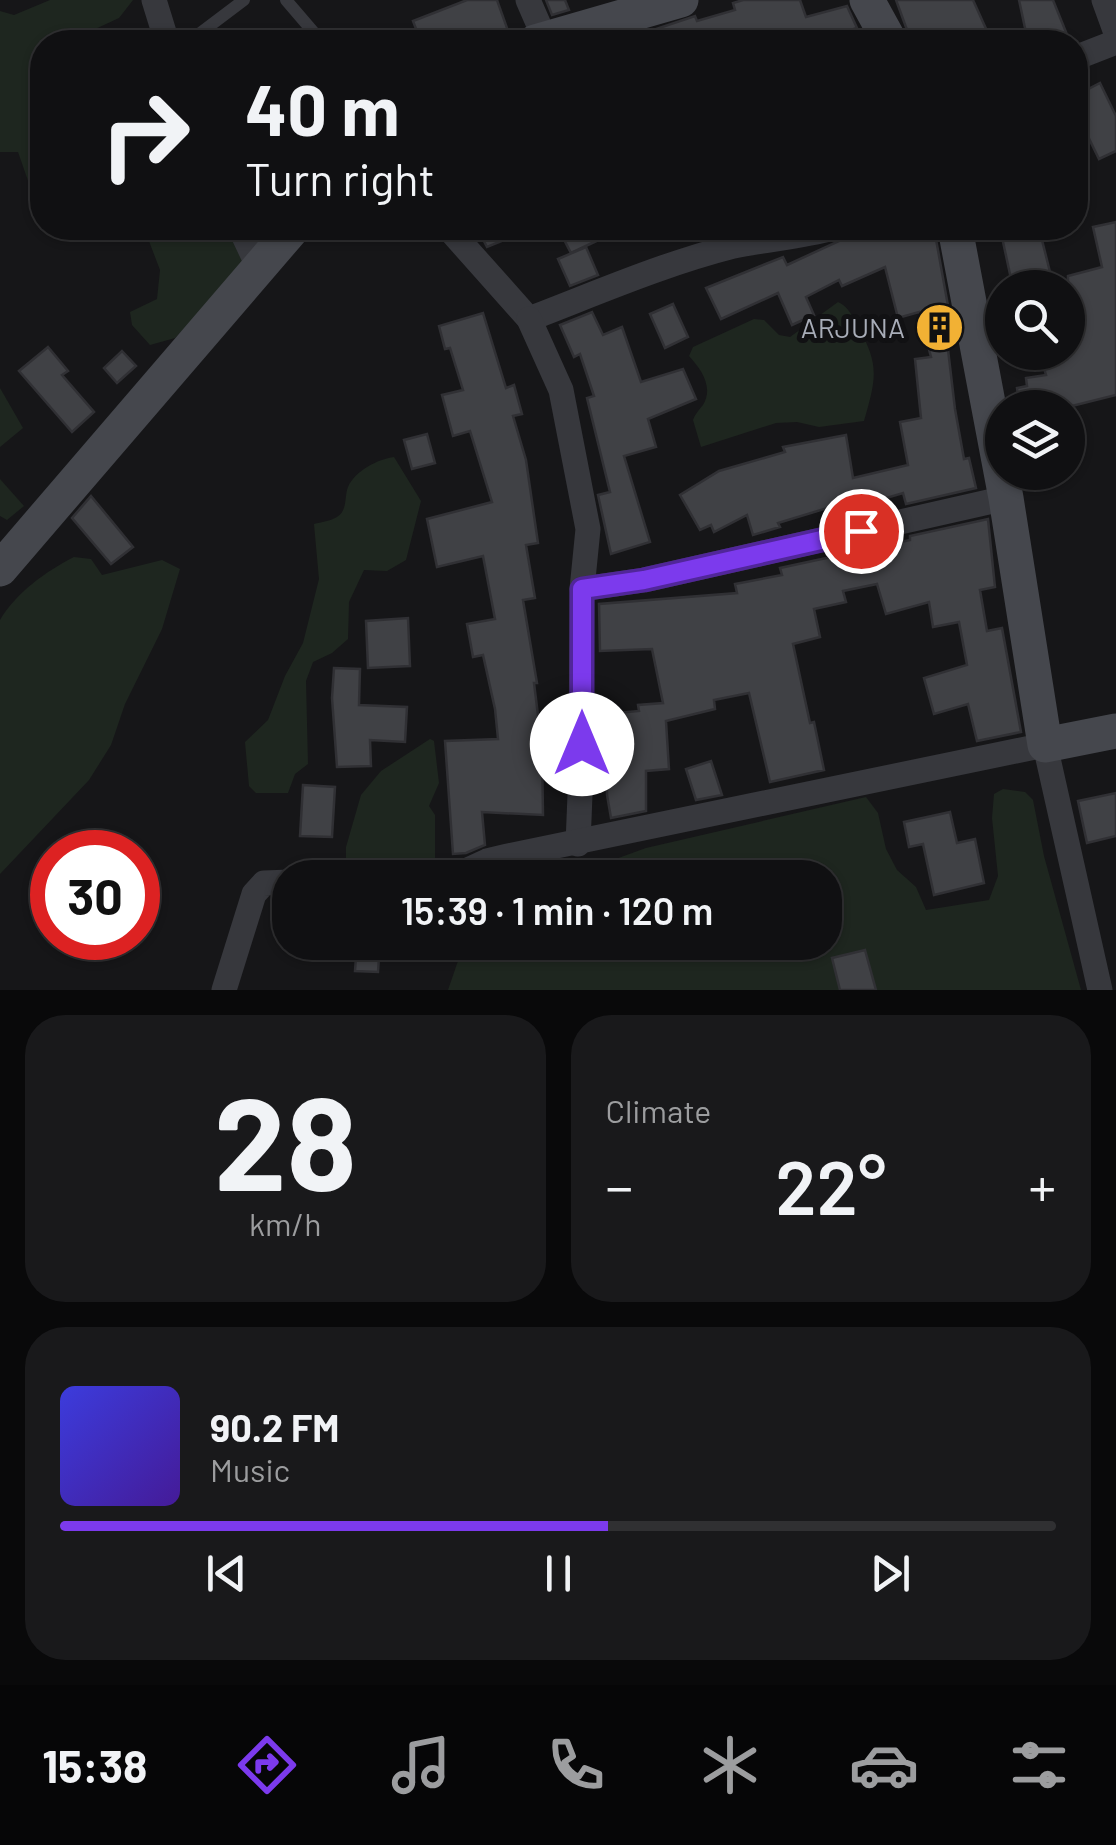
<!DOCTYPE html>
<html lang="en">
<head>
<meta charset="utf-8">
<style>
	:root { --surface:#101012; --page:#19191b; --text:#f1f3f6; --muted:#9c9d9f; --line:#303032; --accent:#7c3aed }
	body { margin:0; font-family:Barlow,sans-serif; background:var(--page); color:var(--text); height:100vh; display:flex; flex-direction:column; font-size:38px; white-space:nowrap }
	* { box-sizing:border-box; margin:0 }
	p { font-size:32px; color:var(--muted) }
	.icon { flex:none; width:55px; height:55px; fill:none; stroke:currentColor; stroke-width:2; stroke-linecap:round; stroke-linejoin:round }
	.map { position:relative; height:990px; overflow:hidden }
	.drawer { display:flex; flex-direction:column; gap:25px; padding:25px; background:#09090a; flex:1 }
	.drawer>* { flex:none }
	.hud { position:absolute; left:30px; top:30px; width:1058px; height:210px; border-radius:40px; box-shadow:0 2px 8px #0004,0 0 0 2px var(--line); background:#101012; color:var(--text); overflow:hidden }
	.tools { position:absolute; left:985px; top:270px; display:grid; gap:20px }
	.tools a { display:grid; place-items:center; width:100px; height:100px; border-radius:50%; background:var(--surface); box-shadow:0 2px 8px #0004,0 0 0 2px var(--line); font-size:50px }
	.speed { position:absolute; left:30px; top:830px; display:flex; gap:20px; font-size:50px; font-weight:700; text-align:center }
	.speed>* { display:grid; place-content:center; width:130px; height:130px; border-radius:50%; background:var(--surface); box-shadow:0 2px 8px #0004,0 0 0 2px var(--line); line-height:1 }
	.speed .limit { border:15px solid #d22; background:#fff; color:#111 }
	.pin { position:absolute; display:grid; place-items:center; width:85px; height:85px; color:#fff; margin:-42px; border:5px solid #fff; border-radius:50%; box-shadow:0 2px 10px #0007 }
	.me { position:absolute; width:110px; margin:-55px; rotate:0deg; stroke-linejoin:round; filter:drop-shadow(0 0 8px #0008) }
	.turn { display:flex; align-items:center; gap:35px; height:210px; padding:0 50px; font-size:45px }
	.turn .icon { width:130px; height:130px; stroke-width:2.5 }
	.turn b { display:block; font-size:70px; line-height:85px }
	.big { font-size:75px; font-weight:600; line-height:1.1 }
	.drawer .card { flex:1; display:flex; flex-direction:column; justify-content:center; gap:15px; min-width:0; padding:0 35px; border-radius:40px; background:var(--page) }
	.drawer .dial { align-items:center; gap:0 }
	.dial b { font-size:130px; line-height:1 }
	.song { display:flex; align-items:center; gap:30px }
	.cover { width:120px; height:120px; border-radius:15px; background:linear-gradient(135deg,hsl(240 70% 55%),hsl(260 70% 35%)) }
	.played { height:10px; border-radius:5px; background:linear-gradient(90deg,var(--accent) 55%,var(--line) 55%) }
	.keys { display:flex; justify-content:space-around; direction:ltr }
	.heat { display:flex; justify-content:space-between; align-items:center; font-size:55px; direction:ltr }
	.drawer .tiles { flex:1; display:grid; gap:25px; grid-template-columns:1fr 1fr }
	.card:last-child { grid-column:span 2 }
	.trip { position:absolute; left:272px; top:860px; width:570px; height:100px; border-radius:40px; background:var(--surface); box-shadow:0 2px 8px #0004,0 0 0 2px var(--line); font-weight:600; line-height:100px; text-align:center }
	.tab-bar { display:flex; height:160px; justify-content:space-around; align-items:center; background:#060607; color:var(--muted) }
	.tab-bar .icon { width:70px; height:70px }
	.tab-bar .on { color:var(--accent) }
	.tab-bar b { font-size:45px; color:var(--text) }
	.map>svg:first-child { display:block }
</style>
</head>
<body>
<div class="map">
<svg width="1116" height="990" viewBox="0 0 1116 990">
	<rect width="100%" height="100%" fill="#161618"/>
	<g fill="#1e261f">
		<path d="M50,0H133L119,18L78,37V42H42V194L33,195L18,152H0V11L14,15Z"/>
		<path d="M144,228H231L266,246L175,338L150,345L132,325L130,312L157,299L160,270Z"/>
		<path d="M838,302C849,307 852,316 858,327C880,365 876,379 864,421L819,427L797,422L776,423L701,447L693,420C695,414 699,410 703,405C714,387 701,369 689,356L693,347L754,319L764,320L779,335L790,337Z"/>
		<path d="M0,388L23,428L0,447Z"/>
		<path d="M394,457L421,501L406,560L387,571L364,570L349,602L348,639L332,653L313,662L306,681L308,764L295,774L288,793H256L249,786L245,742L268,720L285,676L303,643L319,579L314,524C321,522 331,521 337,517C348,510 344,497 348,487C355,471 378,459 394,457Z"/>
		<path d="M0,479L24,506L7,520L0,516Z"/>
		<path d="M74,557L91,559L102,575L162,560L180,569L162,629L125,704L111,745L89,780L0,874V620C17,592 45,572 74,557Z"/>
		<path d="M430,739L434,741L439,783L429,806L435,815V858L419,877H351L346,868V847L361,795L381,771Z"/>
		<path d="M1003,789L1025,792L1033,800L1044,856L1081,990H448L459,958L474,943L825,942V878L530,877L602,864L646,848L866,797L878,813L886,849L897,870L916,887L926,910L989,900L998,876L992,818L994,794Z"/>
	</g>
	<g fill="#404145" stroke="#303034" stroke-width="2.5">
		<path d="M467,0H497L512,42H421L413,21Z"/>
		<path d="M546,0H565L569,10L552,15Z"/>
		<path d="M743,0H800L806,17L847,6L857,28L844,32L847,42H654L650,31L695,16L697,21L735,10L733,3Z"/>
		<path d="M896,0H973L992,42H926L923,35L910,38Z"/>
		<path d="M1019,0H1053L1070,42H1028Z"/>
		<path d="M1100,83L1116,116V151L1099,159L1075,110V96Z"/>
		<path d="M1116,222V395L1064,408H1020L1017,388L1027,386L1026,378L1046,375L1039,352H1073L1068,331V276L1102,267L1093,227Z"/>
		<path d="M477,228H534L487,247Z"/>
		<path d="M558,228H624L571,253Z"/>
		<path d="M867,228H934L954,339L947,341L955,409L964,459L969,458L976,488L906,504L903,493L836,513L834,506L778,523L780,527L753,535L747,515L714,532L711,525L700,530L680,495L719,471L785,452L783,447L846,435L853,478L908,465L900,422L921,418L915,359L931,357L919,312L898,318L885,267L842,286L839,280L806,297L814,315L792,325L778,293L721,319L706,288L783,257L787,265Z"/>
		<path d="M1000,228H1039L1054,288H1013Z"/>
		<path d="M586,247L598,275L570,286L558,259Z"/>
		<path d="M673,304L688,337L665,348L650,314Z"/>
		<path d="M592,312L603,335L622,327L641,382L683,369L696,399L648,419L656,447L624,456L650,542L611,554L598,495L610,492L587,398L594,396L580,354L574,357L560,325Z"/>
		<path d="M483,313L506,388L514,385L522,414L513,416L526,460L538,543L526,545L535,598L523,600L537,683H534L542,747L543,815L482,812L485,845L466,853L453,854L445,741L498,739L495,709L483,655L473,657L467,624L495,619L483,556L437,567L427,519L492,502L470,431L453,436L442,395L463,390L450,348L445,349L439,326Z"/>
		<path d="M48,347L68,371L62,375L94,412L72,432L19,371Z"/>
		<path d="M122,351L136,366L117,383L104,368Z"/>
		<path d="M427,434L435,463L412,469L404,440Z"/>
		<path d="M91,496L133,547L111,564L72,518Z"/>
		<path d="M988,519L995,587L980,590L987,631L1002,628L1021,732L977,741L968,704L934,714L924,678L967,665L959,622L933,627L929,602L886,614L877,584L843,591L846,602L814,609L820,637L793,644L810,723L814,722L824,770L770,782L749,693L714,700L715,709L666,721L669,769L646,771V811L611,818L607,795L606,747H610L607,714L639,711L638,705L663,703L652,649L600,651L599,604L737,593L735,584L782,575L780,568L910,540V536Z"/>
		<path d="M408,618L410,666L368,668L366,621Z"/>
		<path d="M334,668L360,669L359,705L407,707L405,742L370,740L371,766L337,767L332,698Z"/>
		<path d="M711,761L722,795L696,800L686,769Z"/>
		<path d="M303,785L335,787L332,837L300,836Z"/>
		<path d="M1116,793V836L1087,843L1078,801Z"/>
		<path d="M950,812L957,843L975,839L984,883L934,895L923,844L909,847L904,822Z"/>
		<path d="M357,942H380L378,972L355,971Z"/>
		<path d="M865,950L876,990H840L832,958Z"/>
	</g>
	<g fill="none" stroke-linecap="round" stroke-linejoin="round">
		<g stroke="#37383d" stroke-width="12">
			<path d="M286,0L322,42"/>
			<path d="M195,37L244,0"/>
		</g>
		<g stroke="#37383d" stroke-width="25">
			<path d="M154,0L167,42"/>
			<path d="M528,0L545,39"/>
			<path d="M1104,0L1116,33"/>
			<path d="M1075,58L1116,42"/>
			<path d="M240,228L259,268"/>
			<path d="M448,228L529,319C597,293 663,264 734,246C767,239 801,237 833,228"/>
			<path d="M529,319L561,390L588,529L582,589L644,580L1006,498"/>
			<path d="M578,844L581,770L582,589"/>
			<path d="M450,878L487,861L508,856L1045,745L1100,990"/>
			<path d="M224,990L254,894L264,883L290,882"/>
		</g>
		<g stroke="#45474d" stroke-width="35">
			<path d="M867,0L890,42"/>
			<path d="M535,42L681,0"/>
			<path d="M955,228L1006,498L1045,745L1116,731"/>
			<path d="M0,569L293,228"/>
		</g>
	</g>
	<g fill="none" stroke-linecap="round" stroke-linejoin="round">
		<defs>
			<path id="route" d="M582,744V589L644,580L861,531"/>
		</defs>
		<use href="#route" stroke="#51269a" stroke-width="25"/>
		<use href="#route" stroke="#7c3aed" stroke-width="18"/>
	</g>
	<defs>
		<symbol id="building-disc" viewBox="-11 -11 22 22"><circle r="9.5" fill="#f2b134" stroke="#111113"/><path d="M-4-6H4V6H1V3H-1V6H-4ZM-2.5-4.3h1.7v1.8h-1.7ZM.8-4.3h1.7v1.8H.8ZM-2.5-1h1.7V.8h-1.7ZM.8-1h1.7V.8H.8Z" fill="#111"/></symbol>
	</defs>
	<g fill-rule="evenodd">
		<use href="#building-disc" x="912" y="300" width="55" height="55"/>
	</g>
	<g text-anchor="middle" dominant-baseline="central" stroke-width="10" stroke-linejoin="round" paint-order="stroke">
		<g font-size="28" fill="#a8adb8" stroke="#111113" text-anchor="end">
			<text x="905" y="327">ARJUNA</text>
		</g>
	</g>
</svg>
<div class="tools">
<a><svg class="icon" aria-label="search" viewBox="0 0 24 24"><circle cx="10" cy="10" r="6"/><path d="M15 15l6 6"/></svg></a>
<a><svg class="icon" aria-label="layers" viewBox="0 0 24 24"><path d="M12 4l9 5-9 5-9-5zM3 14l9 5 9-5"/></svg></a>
</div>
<div class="speed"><div class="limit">30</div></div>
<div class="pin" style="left:861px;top:531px;background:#d93025"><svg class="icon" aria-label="arrive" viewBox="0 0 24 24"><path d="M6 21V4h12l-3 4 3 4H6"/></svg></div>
<svg class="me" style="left:582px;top:744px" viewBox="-20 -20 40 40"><circle r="19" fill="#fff"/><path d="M0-13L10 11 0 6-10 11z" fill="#7c3aed"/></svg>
<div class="trip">15:39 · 1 min · 120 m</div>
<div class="hud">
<div class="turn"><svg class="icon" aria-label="right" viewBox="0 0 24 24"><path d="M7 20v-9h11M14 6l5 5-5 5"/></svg><div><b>40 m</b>Turn right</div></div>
</div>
</div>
<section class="drawer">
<div class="tiles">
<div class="card dial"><b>28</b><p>km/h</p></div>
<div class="card"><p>Climate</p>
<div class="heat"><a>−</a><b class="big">22°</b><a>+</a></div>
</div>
<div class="card">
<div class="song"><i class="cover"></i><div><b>90.2 FM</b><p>Music</p></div></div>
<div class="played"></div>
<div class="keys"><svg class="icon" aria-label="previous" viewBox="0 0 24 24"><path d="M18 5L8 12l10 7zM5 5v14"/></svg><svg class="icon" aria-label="pause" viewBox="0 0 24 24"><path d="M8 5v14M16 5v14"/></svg><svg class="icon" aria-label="next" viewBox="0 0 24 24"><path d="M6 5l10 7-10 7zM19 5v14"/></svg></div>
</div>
</div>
</section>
<nav class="tab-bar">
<b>15:38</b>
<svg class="icon on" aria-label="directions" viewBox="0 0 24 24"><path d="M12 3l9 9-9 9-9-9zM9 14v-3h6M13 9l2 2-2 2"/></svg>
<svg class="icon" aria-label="music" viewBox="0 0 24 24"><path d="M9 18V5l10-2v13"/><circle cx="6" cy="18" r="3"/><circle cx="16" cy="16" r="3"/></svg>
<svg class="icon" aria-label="phone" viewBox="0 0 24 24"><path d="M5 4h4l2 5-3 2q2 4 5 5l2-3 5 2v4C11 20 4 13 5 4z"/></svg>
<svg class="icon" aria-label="climate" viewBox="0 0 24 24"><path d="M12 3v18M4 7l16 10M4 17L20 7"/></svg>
<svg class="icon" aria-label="car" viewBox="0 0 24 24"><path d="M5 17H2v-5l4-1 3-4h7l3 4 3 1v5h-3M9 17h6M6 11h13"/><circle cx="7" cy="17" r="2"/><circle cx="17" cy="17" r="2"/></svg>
<svg class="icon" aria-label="filters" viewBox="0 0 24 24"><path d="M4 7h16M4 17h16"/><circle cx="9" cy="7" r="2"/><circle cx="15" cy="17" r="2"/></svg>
</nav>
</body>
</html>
